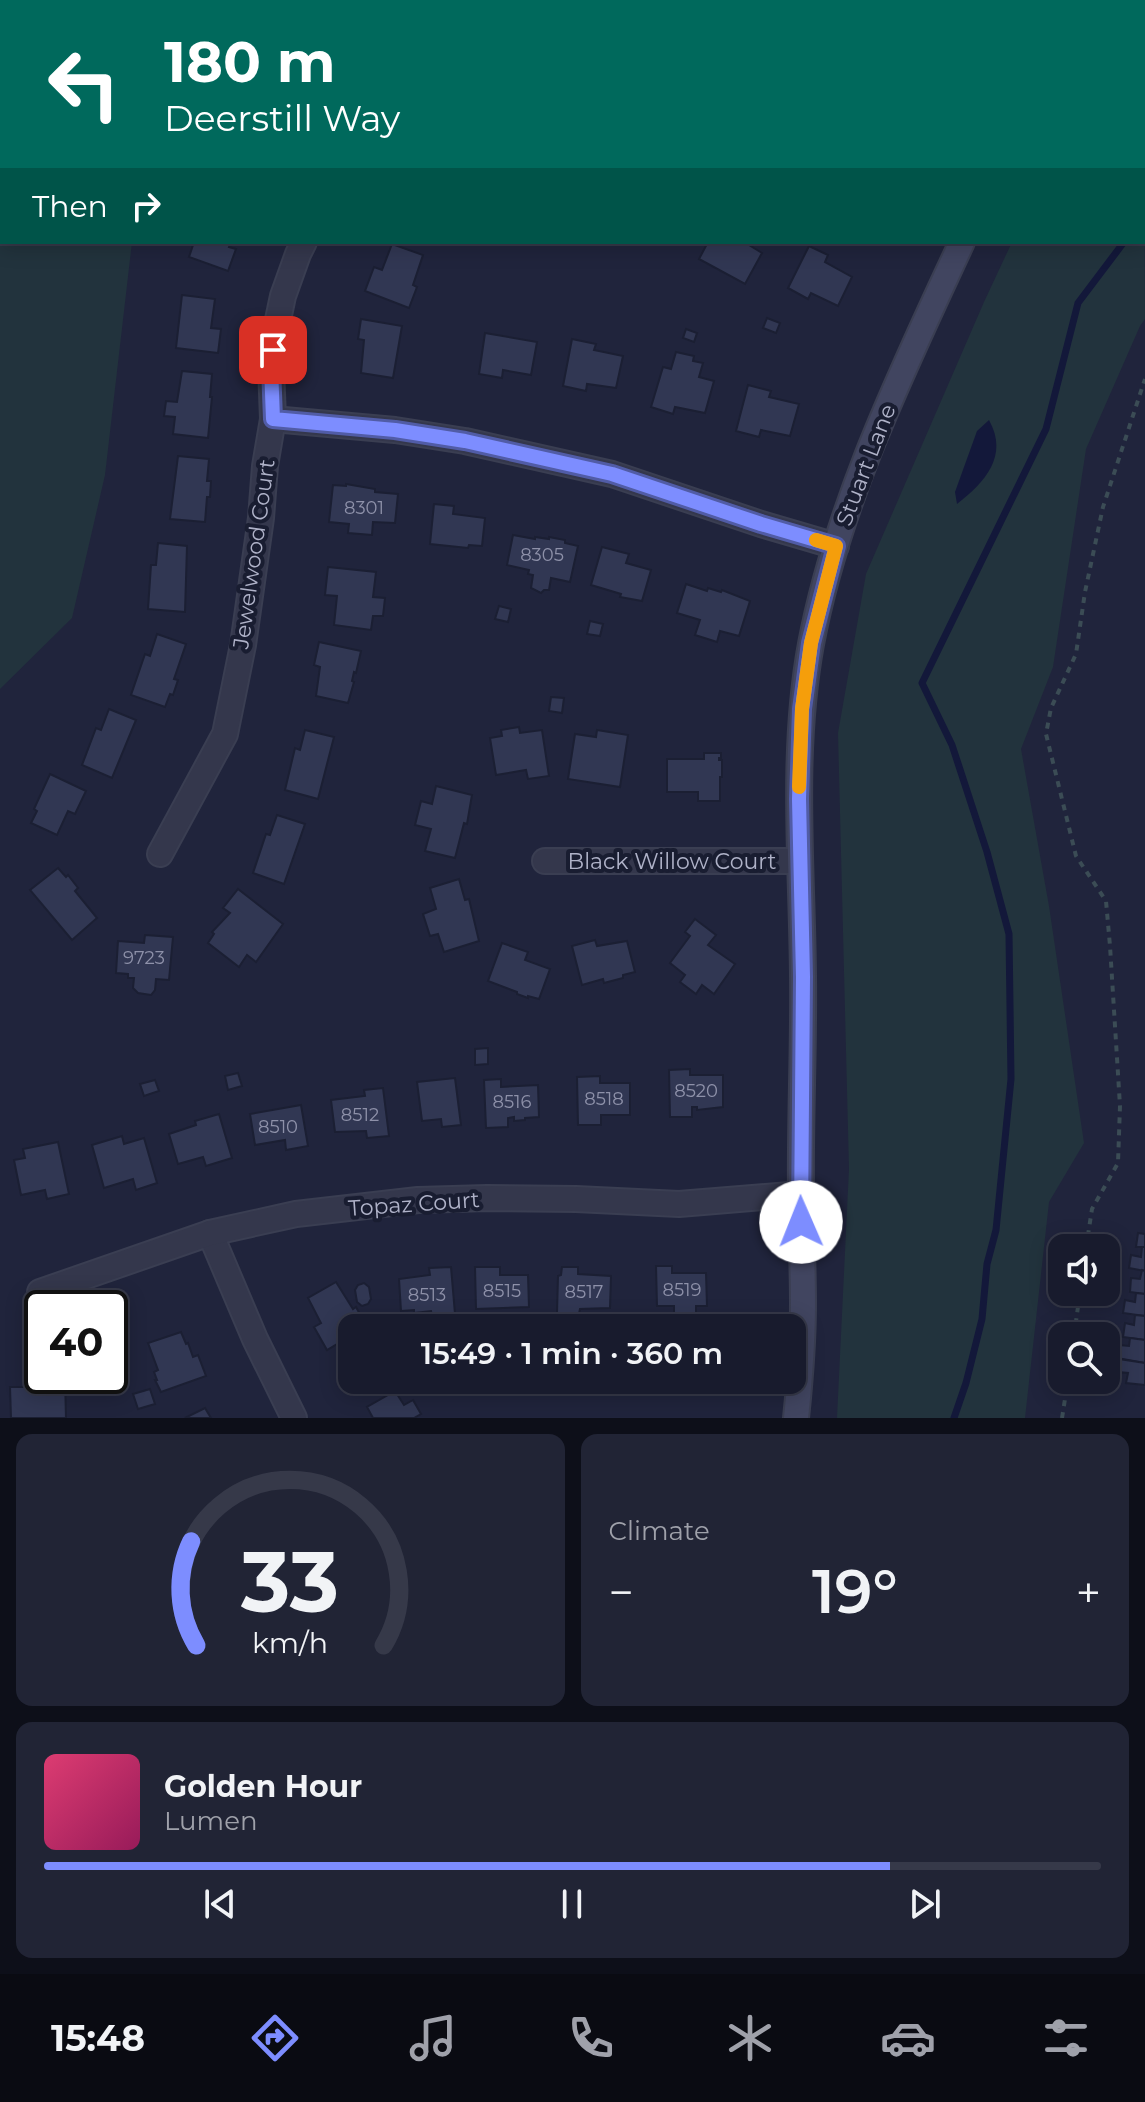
<!DOCTYPE html>
<html lang="en">
<head>
<meta charset="utf-8">
<style>
	:root { --surface:#181b2d; --page:#212435; --text:#f1f3f6; --muted:#9fa1aa; --line:#363949; --accent:#7d8dff }
	body { margin:0; font-family:Montserrat,sans-serif; background:var(--page); color:var(--text); height:100vh; display:flex; flex-direction:column; font-size:30px; white-space:nowrap }
	* { box-sizing:border-box; margin:0 }
	p { font-size:26px; color:var(--muted) }
	.icon { flex:none; width:44px; height:44px; fill:none; stroke:currentColor; stroke-width:2; stroke-linecap:round; stroke-linejoin:round }
	.map { position:relative; height:1418px; overflow:hidden }
	.drawer { display:flex; flex-direction:column; gap:16px; padding:16px; background:#0d0f19; flex:1 }
	.drawer>* { flex:none }
	.banner { position:absolute; left:0px; top:0px; width:1146px; height:244px; box-shadow:0 4px 20px #0003,0 0 0 2px var(--line); background:#00695c; color:#fff; overflow:hidden }
	.controls { position:absolute; left:1048px; top:1234px; display:grid; gap:16px }
	.controls a { display:grid; place-items:center; width:72px; height:72px; border-radius:16px; background:var(--surface); box-shadow:0 4px 20px #0003,0 0 0 2px var(--line); font-size:40px }
	.speed { position:absolute; left:24px; top:1290px; display:flex; gap:16px; font-size:40px; font-weight:700; text-align:center }
	.speed>* { display:grid; place-content:center; width:104px; height:104px; border-radius:50%; background:var(--surface); box-shadow:0 4px 20px #0003,0 0 0 2px var(--line); line-height:1 }
	.speed .limit { border:4px solid #111; border-radius:12px; background:#fff; color:#111 }
	.pin { position:absolute; display:grid; place-items:center; width:68px; height:68px; color:#fff; margin:-34px; border-radius:16px; box-shadow:0 4px 12px #0006 }
	.me { position:absolute; width:88px; margin:-44px; rotate:359deg; stroke-linejoin:round; filter:drop-shadow(0 0 6px #0008) }
	.turn { display:flex; align-items:center; gap:28px; height:168px; padding:0 32px; font-size:36px }
	.turn .icon { width:104px; height:104px; stroke-width:2.5 }
	.turn b { display:block; font-size:56px; line-height:68px }
	.then { display:flex; align-items:center; height:76px; padding:0 32px; background:#0003; gap:16px; font-size:30px }
	.big { font-size:60px; font-weight:600; line-height:1.1 }
	.drawer .card { flex:1; display:flex; flex-direction:column; justify-content:center; gap:12px; min-width:0; padding:0 28px; border-radius:16px; background:var(--page) }
	.drawer .dial { align-items:center; gap:0 }
	.dial svg { height:208px; overflow:visible; fill:none; stroke:var(--line); stroke-width:7; stroke-linecap:round; text-anchor:middle }
	.dial text { fill:var(--text); stroke:none }
	.song { display:flex; align-items:center; gap:24px }
	.cover { width:96px; height:96px; border-radius:12px; background:linear-gradient(135deg,hsl(340 70% 55%),hsl(330 70% 35%)) }
	.played { height:8px; border-radius:4px; background:linear-gradient(90deg,var(--accent) 80%,var(--line) 80%) }
	.keys { display:flex; justify-content:space-around; direction:ltr }
	.heat { display:flex; justify-content:space-between; align-items:center; font-size:44px; direction:ltr }
	.drawer .tiles { flex:1; display:grid; gap:16px; grid-template-columns:1fr 1fr }
	.card:last-child { grid-column:span 2 }
	.trip { position:absolute; left:338px; top:1314px; width:468px; height:80px; border-radius:16px; background:var(--surface); box-shadow:0 4px 20px #0003,0 0 0 2px var(--line); font-weight:600; line-height:80px; text-align:center }
	.tab-bar { display:flex; height:128px; justify-content:space-around; align-items:center; background:#0a0b12; color:var(--muted) }
	.tab-bar .icon { width:56px; height:56px }
	.tab-bar .current { color:var(--accent) }
	.tab-bar b { font-size:36px; color:var(--text) }
	.map>svg:first-child { display:block }
</style>
</head>
<body>
<div class="map">
<svg width="1145" height="1418" viewBox="0 0 1145 1418">
	<rect width="100%" height="100%" fill="#20243c"/>
	<g fill="#22333d">
		<path d="M0,0H295L293,2H2V242H132L105,475L72,618L0,689Z"/>
		<path d="M1144,26L1145,319L1140,326L1086,449L1053,667L1021,749L1049,906L1084,1143L1049,1202L1025,1418H837L849,1169L838,733L866,574L984,302L1012,242H1144Z"/>
	</g>
	<path fill="#13183a" d="M989,420C1009,456 985,482 957,504L955,492L977,431Z"/>
	<g fill="none" stroke-linecap="round" stroke-linejoin="round">
		<g stroke="#13183a" stroke-width="7">
			<path d="M1144,216L1145,215"/>
			<path d="M954,1418L966,1383L982,1319L987,1264L996,1230L1011,1079L1009,934L987,852L952,745L922,683L1046,429L1078,303L1124,242"/>
		</g>
	</g>
	<g fill="#313753" stroke="#1b1f33" stroke-width="2">
		<path d="M194,242H231L229,247L236,249L228,271L189,257Z"/>
		<path d="M708,242H737L741,244L744,242L762,253L745,284L699,259Z"/>
		<path d="M392,244L423,255L413,285L417,287L409,308L365,291L374,267L382,270Z"/>
		<path d="M809,246L828,255L825,262L852,277L838,306L811,293L808,299L788,288Z"/>
		<path d="M182,295L215,299L211,328L221,329L218,353L176,348Z"/>
		<path d="M767,318L780,323L776,333L763,328Z"/>
		<path d="M361,319L402,326L393,378L361,373L364,340L358,339Z"/>
		<path d="M686,329L697,333L694,342L683,338Z"/>
		<path d="M485,333L537,342L531,375L503,370L502,378L479,374Z"/>
		<path d="M572,339L596,344L594,350L623,356L616,388L587,384L586,391L563,386Z"/>
		<path d="M676,352L694,356L693,361L703,363L699,377L714,381L705,413L675,407L673,414L651,407L663,367L671,369Z"/>
		<path d="M182,371L212,374L210,397H212L208,438L173,434L175,417L164,416L166,401L177,402Z"/>
		<path d="M748,385L771,391L769,397L799,404L790,436L761,430L759,437L736,431Z"/>
		<path d="M178,456L209,459L207,481H211L210,497H207L205,522L170,519Z"/>
		<path d="M346,484L375,489V492L398,494L395,523L373,522L372,535L348,533L349,524L329,522L333,485L346,486Z"/>
		<path d="M434,504L454,506L453,514L485,518L482,546L469,545L468,548L430,544Z"/>
		<path d="M513,535L535,539V537L549,539V537L565,540V543L578,546L570,582L551,578L549,590H544L541,593L531,588L533,575L528,574L529,570L507,565Z"/>
		<path d="M158,543L187,546L185,612L148,609L151,565H156Z"/>
		<path d="M602,547L629,554L626,563L651,570L642,601L620,597L621,594L591,585Z"/>
		<path d="M328,567L376,572L373,597L385,598L383,616H373L371,630L334,625L337,596L325,595Z"/>
		<path d="M686,584L707,591L708,588L721,592L722,590L750,601L739,636L720,631L717,642L695,635L700,620L677,613Z"/>
		<path d="M499,606L511,609L508,622L495,619Z"/>
		<path d="M590,621L603,624L600,636L587,634Z"/>
		<path d="M157,634L186,644L174,679L178,680L173,695L170,694L165,707L131,695L145,654L150,656Z"/>
		<path d="M319,642L361,651L356,673L354,672L352,681L354,682L348,703L316,696L320,667L314,665Z"/>
		<path d="M551,697L564,698L562,713L549,711Z"/>
		<path d="M109,709L136,720L112,778L82,765L96,728L101,730Z"/>
		<path d="M519,727L520,733L542,730L549,776L528,779L526,770L496,775L490,738L502,736L501,730Z"/>
		<path d="M305,730L334,737L318,799L285,790L295,748L300,750Z"/>
		<path d="M597,730L628,735L620,787L568,779L575,734L596,737Z"/>
		<path d="M704,753H721V758H719V760H722V777H720V801H698V792H667V759H704Z"/>
		<path d="M50,774L86,791L75,814L68,811L57,835L31,823L37,811L34,809Z"/>
		<path d="M436,786L472,795L467,824L464,823L455,858L425,851L431,829L415,825L421,801L432,804Z"/>
		<path d="M277,815L305,824L284,884L253,873L266,834L270,835Z"/>
		<path d="M58,868L66,877L68,875L78,888L75,891L97,918L72,940L30,890Z"/>
		<path d="M459,879L465,900L469,899L479,941L444,952L438,934L430,936L423,914L436,909L430,888Z"/>
		<path d="M238,889L283,924L256,962L247,955L239,967L208,943L214,934L212,932L230,913L223,908Z"/>
		<path d="M695,919L716,935L708,945L735,964L714,994L702,985L696,994L680,982L685,975L670,963L690,936L685,932Z"/>
		<path d="M145,935L173,937L169,980L156,979L155,990L151,995L138,993L133,988L134,978H128V974L116,973L118,941L144,943Z"/>
		<path d="M595,940L597,946L627,941L635,972L623,975V978L604,983L603,979L582,985L572,946Z"/>
		<path d="M502,943L528,952L525,960L550,969L539,999L528,996V998L517,994V992L488,981Z"/>
		<path d="M488,1048V1064L475,1065V1049Z"/>
		<path d="M690,1069V1075H723V1107L697,1110V1107H692V1117H670L669,1070Z"/>
		<path d="M238,1073L242,1086L228,1090L225,1076Z"/>
		<path d="M600,1076V1083H630V1115H601V1125H578L577,1077Z"/>
		<path d="M455,1078L461,1125L442,1127L441,1119L422,1121L417,1082Z"/>
		<path d="M501,1079V1087L538,1085L539,1117L525,1118V1120L514,1121V1117L508,1118V1127L486,1128L484,1080Z"/>
		<path d="M155,1080L159,1091L144,1096L140,1084Z"/>
		<path d="M383,1088L389,1136L367,1138L366,1131L335,1132L331,1100L365,1096L364,1090Z"/>
		<path d="M301,1105L308,1146L286,1150L285,1140L255,1145L250,1114Z"/>
		<path d="M219,1114L232,1158L206,1166L203,1157L178,1164L169,1134L196,1125L195,1121Z"/>
		<path d="M122,1136L124,1144L144,1138L157,1183L136,1190L133,1179L104,1188L92,1145Z"/>
		<path d="M58,1142L69,1194L47,1199L45,1190L21,1195L14,1160L25,1158L23,1149Z"/>
		<path d="M1138,1233L1145,1234V1247H1136Z"/>
		<path d="M1142,1247H1145V1271L1129,1268L1131,1255L1141,1257Z"/>
		<path d="M656,1266H672V1273H706L707,1306H696V1319L674,1320V1306H657Z"/>
		<path d="M451,1267L455,1314L432,1316L431,1311L414,1313V1310L401,1311L399,1279L430,1275L429,1268Z"/>
		<path d="M475,1267H500V1275H528L529,1307L476,1309Z"/>
		<path d="M562,1267H578V1274L611,1276L610,1308L580,1309L579,1314L557,1313L558,1276L561,1275Z"/>
		<path d="M1142,1270L1145,1271V1294L1130,1292L1131,1278L1140,1279Z"/>
		<path d="M336,1282L353,1309L356,1307L367,1327L352,1328V1335L327,1350L314,1327L321,1323L308,1298Z"/>
		<path d="M364,1283L369,1287L371,1299L368,1304L362,1306L357,1302L355,1290L358,1285Z"/>
		<path d="M1136,1293L1145,1294V1316L1123,1313L1125,1300L1135,1302Z"/>
		<path d="M1135,1315L1145,1316V1340L1123,1337L1125,1323L1134,1325Z"/>
		<path d="M181,1332L186,1344L188,1343L193,1357L198,1355L206,1376L161,1392L155,1380H157L154,1372L158,1370L148,1343Z"/>
		<path d="M1130,1338L1145,1340V1363L1117,1358L1119,1345L1129,1346Z"/>
		<path d="M1119,1359L1145,1363V1385L1126,1383L1128,1373L1118,1372Z"/>
		<path d="M352,1360V1374L345,1378L339,1367Z"/>
		<path d="M51,1377H65L66,1418H11L10,1387H45V1385H51Z"/>
		<path d="M150,1389L155,1404L138,1409L133,1394Z"/>
		<path d="M395,1391L404,1405L413,1400L421,1414L414,1418H373L367,1407Z"/>
		<path d="M205,1408L211,1418H185Z"/>
	</g>
	<g fill="none" stroke-linecap="round" stroke-linejoin="round">
		<defs>
			<g id="street">
				<path d="M273,419L395,430L465,441L612,474L761,524L836,546"/>
				<path d="M160,854L225,734L243,645L261,518L265,466L273,419L271,367L275,334L283,296L298,254L304,242"/>
				<path d="M545,861H800"/>
				<path d="M210,1233L255,1339L294,1418"/>
				<path d="M40,1292L210,1233L296,1214L418,1200L487,1198L576,1199L679,1204L801,1194"/>
			</g>
			<g id="secondary">
				<path d="M1073,2L1074,0"/>
				<path d="M796,1418C800,1380 803,1341 803,1303C803,1267 801,1230 801,1194C800,1121 804,1049 803,976C802,865 791,753 811,644C838,502 902,372 962,242"/>
			</g>
		</defs>
		<use href="#street" stroke="#3a3e52" stroke-width="28"/>
		<use href="#secondary" stroke="#3a3e52" stroke-width="28"/>
		<g stroke="#3b4c55" stroke-width="4" stroke-dasharray="6 6" stroke-linecap="butt">
			<path d="M1086,1248L1092,1209L1118,1163L1120,1106L1110,946L1106,901L1076,856L1046,734L1051,708L1076,654L1085,592L1103,507L1145,379"/>
			<path d="M1074,1336L1080,1292"/>
			<path d="M1062,1418L1068,1380"/>
		</g>
		<use href="#street" stroke="#34374c" stroke-width="24"/>
		<use href="#secondary" stroke="#414560" stroke-width="24"/>
	</g>
	<g fill="none" stroke-linecap="round" stroke-linejoin="round">
		<defs>
			<path id="route" d="M273,350L271,367L273,419L395,430L465,441L612,474L761,524L836,546L811,643L802,709L799,799L803,977L801,1222"/>
		</defs>
		<use href="#route" stroke="#515ca6" stroke-width="20"/>
		<use href="#route" stroke="#7d8dff" stroke-width="14"/>
		<path stroke="#f59e0b" stroke-width="14" d="M799,787L802,709L811,643L836,546L816,540"/>
	</g>
	<g text-anchor="middle" dominant-baseline="central" stroke-width="8" stroke-linejoin="round" paint-order="stroke">
		<g font-size="18" fill="#8e91a9">
			<text x="364" y="508">8301</text>
			<text x="542" y="555">8305</text>
			<text x="144" y="958">9723</text>
			<text x="696" y="1091">8520</text>
			<text x="604" y="1099">8518</text>
			<text x="512" y="1102">8516</text>
			<text x="360" y="1115">8512</text>
			<text x="278" y="1127">8510</text>
			<text x="682" y="1290">8519</text>
			<text x="502" y="1291">8515</text>
			<text x="584" y="1292">8517</text>
			<text x="427" y="1295">8513</text>
		</g>
		<g font-size="22" fill="#afb2c8" stroke="#191d31">
			<text transform="translate(866 465) rotate(-69)">Stuart Lane</text>
			<text transform="translate(254 554) rotate(-82)">Jewelwood Court</text>
			<text x="672" y="861">Black Willow Court</text>
			<text transform="translate(414 1204) rotate(-4)">Topaz Court</text>
		</g>
	</g>
</svg>
<div class="controls">
<a><svg class="icon" aria-label="sound" viewBox="0 0 24 24"><path d="M4 9h4l5-4v14l-5-4H4zM17 9q2 3 0 6"/></svg></a>
<a><svg class="icon" aria-label="search" viewBox="0 0 24 24"><circle cx="10" cy="10" r="6"/><path d="M15 15l6 6"/></svg></a>
</div>
<div class="speed"><div class="limit">40</div></div>
<div class="pin" style="left:273px;top:350px;background:#d93025"><svg class="icon" aria-label="arrive" viewBox="0 0 24 24"><path d="M6 21V4h12l-3 4 3 4H6"/></svg></div>
<svg class="me" style="left:801px;top:1222px" viewBox="-20 -20 40 40"><circle r="19" fill="#fff"/><path d="M0-13L10 11 0 6-10 11z" fill="#7d8dff"/></svg>
<div class="trip">15:49 · 1 min · 360 m</div>
<div class="banner">
<div class="turn"><svg class="icon" aria-label="left" viewBox="0 0 24 24"><path d="M17 20v-9H6M10 6l-5 5 5 5"/></svg><div><b>180 m</b>Deerstill Way</div></div>
<div class="then">Then<svg class="icon" aria-label="right" viewBox="0 0 24 24"><path d="M7 20v-9h11M14 6l5 5-5 5"/></svg></div>
</div>
</div>
<section class="drawer">
<div class="tiles">
<div class="card dial"><svg viewBox="0 0 100 80">
<path d="M14 69A42 42 0 1 1 86 69"/>
<path d="M14 69A42 42 0 0 1 12 29" stroke="#7d8dff"/>
<text x="50" y="56" font-size="32" font-weight="700">33</text>
<text x="50" y="72" font-size="11">km/h</text>
</svg></div>
<div class="card"><p>Climate</p>
<div class="heat"><a>−</a><b class="big">19°</b><a>+</a></div>
</div>
<div class="card">
<div class="song"><i class="cover"></i><div><b>Golden Hour</b><p>Lumen</p></div></div>
<div class="played"></div>
<div class="keys"><svg class="icon" aria-label="previous" viewBox="0 0 24 24"><path d="M18 5L8 12l10 7zM5 5v14"/></svg><svg class="icon" aria-label="pause" viewBox="0 0 24 24"><path d="M8 5v14M16 5v14"/></svg><svg class="icon" aria-label="next" viewBox="0 0 24 24"><path d="M6 5l10 7-10 7zM19 5v14"/></svg></div>
</div>
</div>
</section>
<nav class="tab-bar">
<b>15:48</b>
<svg class="icon current" aria-label="directions" viewBox="0 0 24 24"><path d="M12 3l9 9-9 9-9-9zM9 14v-3h6M13 9l2 2-2 2"/></svg>
<svg class="icon" aria-label="music" viewBox="0 0 24 24"><path d="M9 18V5l10-2v13"/><circle cx="6" cy="18" r="3"/><circle cx="16" cy="16" r="3"/></svg>
<svg class="icon" aria-label="phone" viewBox="0 0 24 24"><path d="M5 4h4l2 5-3 2q2 4 5 5l2-3 5 2v4C11 20 4 13 5 4z"/></svg>
<svg class="icon" aria-label="climate" viewBox="0 0 24 24"><path d="M12 3v18M4 7l16 10M4 17L20 7"/></svg>
<svg class="icon" aria-label="car" viewBox="0 0 24 24"><path d="M5 17H2v-5l4-1 3-4h7l3 4 3 1v5h-3M9 17h6M6 11h13"/><circle cx="7" cy="17" r="2"/><circle cx="17" cy="17" r="2"/></svg>
<svg class="icon" aria-label="filters" viewBox="0 0 24 24"><path d="M4 7h16M4 17h16"/><circle cx="9" cy="7" r="2"/><circle cx="15" cy="17" r="2"/></svg>
</nav>
</body>
</html>
